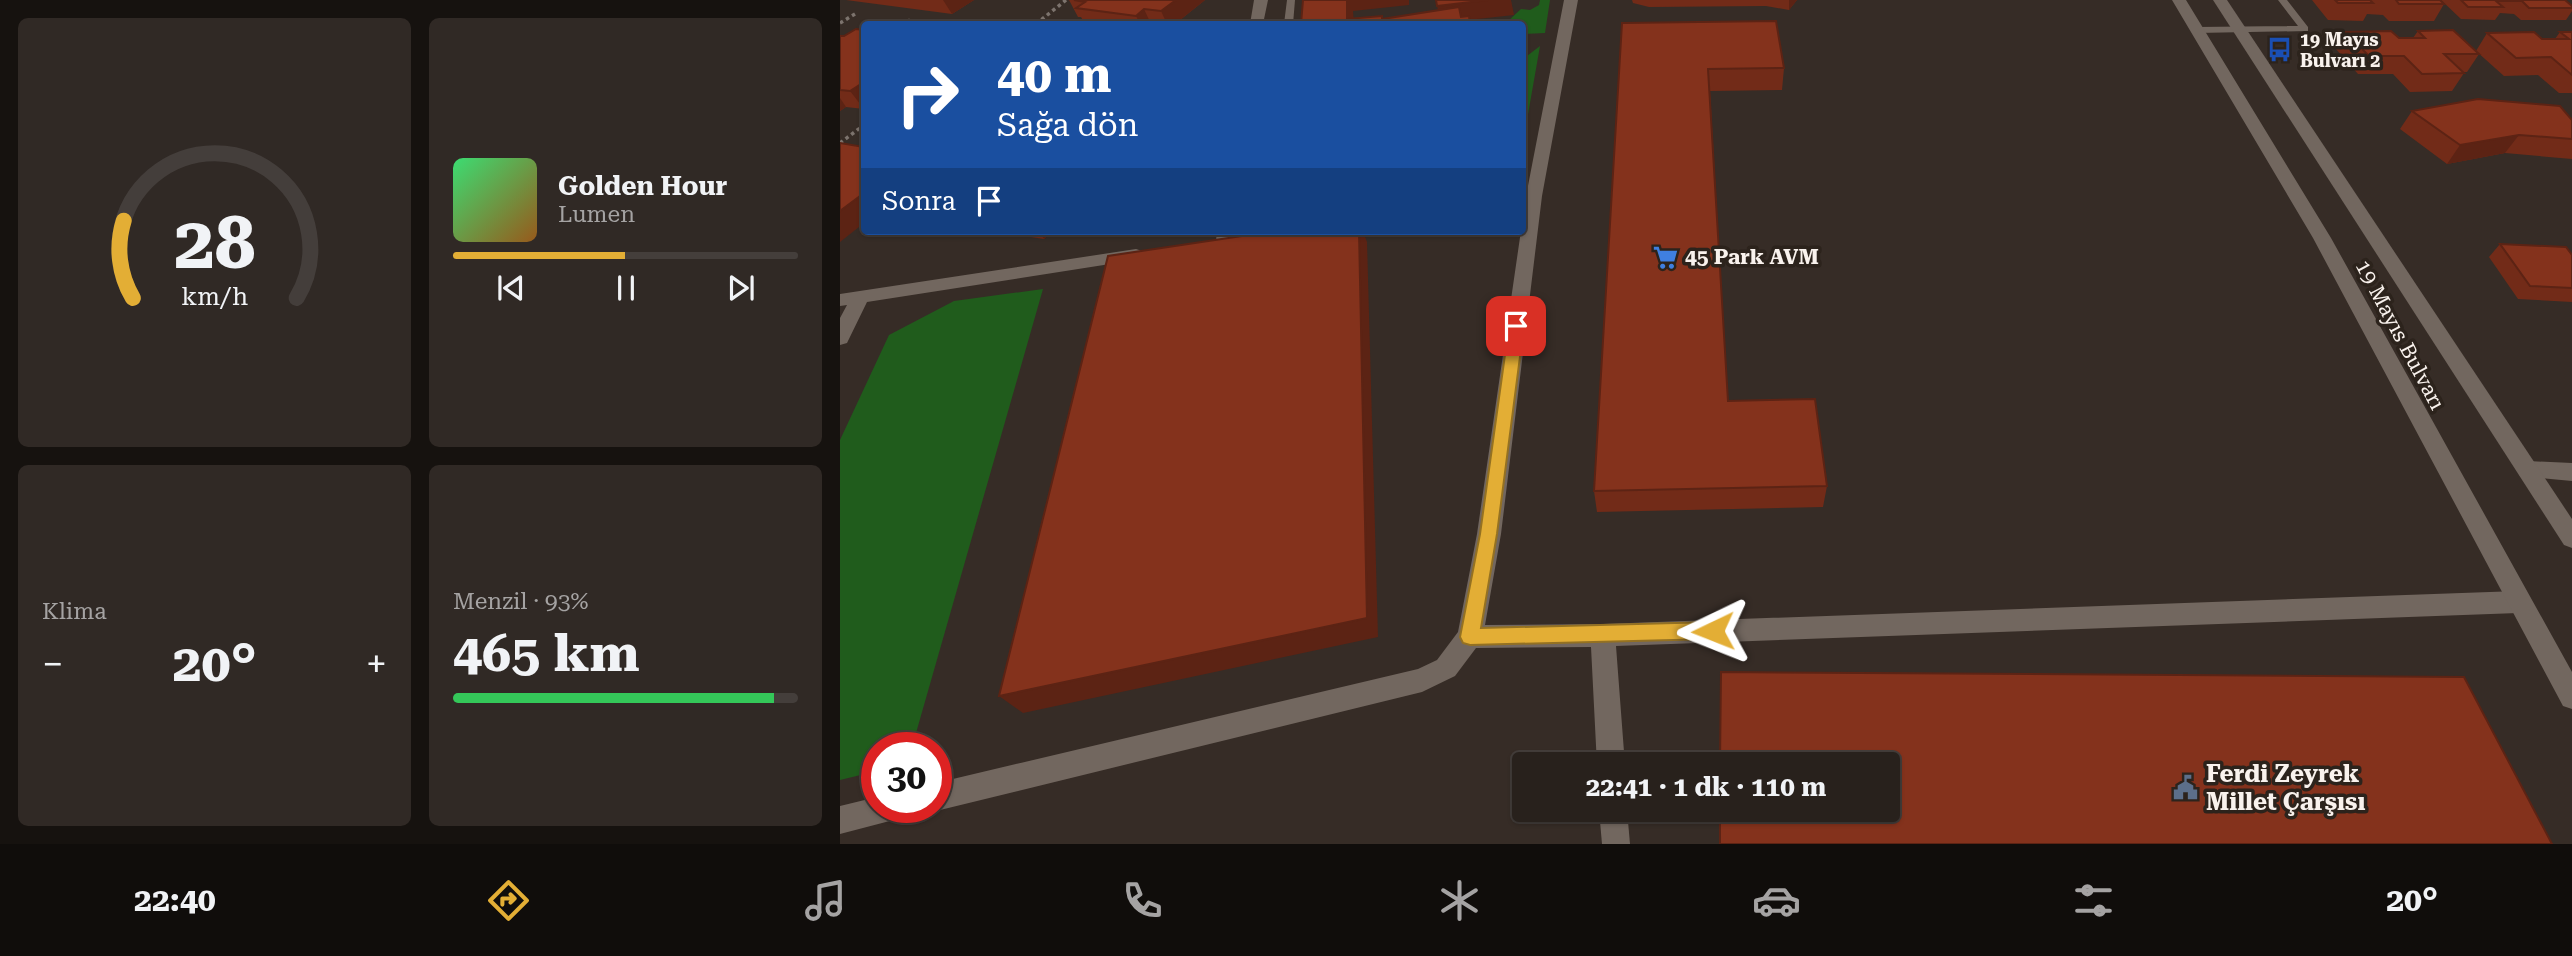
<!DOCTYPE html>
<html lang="tr">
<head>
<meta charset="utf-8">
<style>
	:root { --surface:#28211c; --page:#302925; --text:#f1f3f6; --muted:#a5a3a3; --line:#443e3b; --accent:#e3ae35 }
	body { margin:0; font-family:"Roboto Serif",serif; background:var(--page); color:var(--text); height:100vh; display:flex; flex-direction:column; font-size:26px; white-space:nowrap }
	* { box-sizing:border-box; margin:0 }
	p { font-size:23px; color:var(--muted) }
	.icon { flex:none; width:38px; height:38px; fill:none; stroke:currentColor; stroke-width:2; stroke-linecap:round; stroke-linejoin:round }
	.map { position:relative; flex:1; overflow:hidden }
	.side { display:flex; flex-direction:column; gap:18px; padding:18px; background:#16120f; width:840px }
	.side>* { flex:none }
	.guide { position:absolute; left:21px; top:21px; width:665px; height:214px; border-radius:7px; box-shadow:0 2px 5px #0004,0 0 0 2px var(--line); background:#1a4fa0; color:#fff; overflow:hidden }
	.speed { position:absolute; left:21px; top:732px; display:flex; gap:14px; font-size:35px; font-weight:700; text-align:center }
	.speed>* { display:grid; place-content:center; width:91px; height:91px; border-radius:50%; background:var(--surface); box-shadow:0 2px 5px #0004,0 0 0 2px var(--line); line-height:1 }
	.speed .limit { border:10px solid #d22; background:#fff; color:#111 }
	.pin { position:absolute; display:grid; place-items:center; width:60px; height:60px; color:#fff; margin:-30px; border-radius:14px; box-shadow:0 4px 10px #0006 }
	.me { position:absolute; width:77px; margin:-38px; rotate:268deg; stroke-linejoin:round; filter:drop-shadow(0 0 5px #0008) }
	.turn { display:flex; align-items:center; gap:24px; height:147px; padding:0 21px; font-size:32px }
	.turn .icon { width:91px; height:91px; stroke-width:2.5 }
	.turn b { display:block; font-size:49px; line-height:60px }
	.then { display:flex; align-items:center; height:66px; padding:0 21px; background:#0003; gap:14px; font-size:26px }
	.big { font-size:52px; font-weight:700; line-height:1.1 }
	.side .card { flex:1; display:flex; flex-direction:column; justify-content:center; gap:10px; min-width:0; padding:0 24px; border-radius:10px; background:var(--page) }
	.side .dial { align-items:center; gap:0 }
	.dial svg { height:182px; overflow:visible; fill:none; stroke:var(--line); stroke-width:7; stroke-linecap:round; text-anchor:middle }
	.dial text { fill:var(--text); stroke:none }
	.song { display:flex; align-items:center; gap:21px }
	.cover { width:84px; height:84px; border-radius:10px; background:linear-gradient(135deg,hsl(140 70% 55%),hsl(30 70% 35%)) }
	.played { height:7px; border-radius:4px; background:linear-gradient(90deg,var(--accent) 50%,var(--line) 50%) }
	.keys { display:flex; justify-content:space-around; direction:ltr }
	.heat { display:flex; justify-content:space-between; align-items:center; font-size:38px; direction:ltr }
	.charge { height:10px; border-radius:5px; background:linear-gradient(90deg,#34c759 93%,var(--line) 0) }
	.side .tiles { flex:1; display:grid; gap:18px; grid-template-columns:repeat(2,1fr) }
	.trip { position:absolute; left:672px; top:752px; width:388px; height:70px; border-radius:7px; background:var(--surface); box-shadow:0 2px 5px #0004,0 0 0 2px var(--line); font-weight:700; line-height:70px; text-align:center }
	.tab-bar { display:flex; height:112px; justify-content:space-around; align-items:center; background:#100d0b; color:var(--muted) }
	.tab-bar .icon { width:49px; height:49px }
	.tab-bar .current { color:var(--accent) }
	.tab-bar b { font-size:32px; color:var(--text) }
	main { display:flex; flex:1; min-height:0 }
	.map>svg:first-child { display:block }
</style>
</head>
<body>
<main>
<section class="side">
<div class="tiles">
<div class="card dial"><svg viewBox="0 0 100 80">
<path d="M14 69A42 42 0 1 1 86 69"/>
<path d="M14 69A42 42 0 0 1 10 35" stroke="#e3ae35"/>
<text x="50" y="56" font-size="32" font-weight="700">28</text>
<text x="50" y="72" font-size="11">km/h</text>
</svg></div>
<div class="card">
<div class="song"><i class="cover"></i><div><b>Golden Hour</b><p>Lumen</p></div></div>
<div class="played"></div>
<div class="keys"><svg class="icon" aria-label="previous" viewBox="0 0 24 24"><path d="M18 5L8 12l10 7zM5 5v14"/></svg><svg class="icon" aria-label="pause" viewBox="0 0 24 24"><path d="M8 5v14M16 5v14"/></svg><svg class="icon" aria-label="next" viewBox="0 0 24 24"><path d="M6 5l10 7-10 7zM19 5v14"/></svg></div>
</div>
<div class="card"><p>Klima</p>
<div class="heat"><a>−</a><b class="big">20°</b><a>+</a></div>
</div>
<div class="card"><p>Menzil · 93%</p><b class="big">465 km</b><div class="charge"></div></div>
</div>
</section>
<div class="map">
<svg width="1732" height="844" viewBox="0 0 1732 844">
	<rect width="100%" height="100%" fill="#362c26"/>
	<g fill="#205c1c">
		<path d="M700,0H710L705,33L683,34L682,24H668L667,22L681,9L690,10L699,5Z"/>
		<path d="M700,46L683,143V144V59Z"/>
		<path d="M203,289L72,747H37V771L0,780V440L49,335L114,301Z"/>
	</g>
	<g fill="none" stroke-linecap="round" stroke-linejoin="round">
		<g stroke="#7c736d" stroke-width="3.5" stroke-dasharray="3.5 3.5" stroke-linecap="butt">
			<path d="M0,23L15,14"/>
			<path d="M62,24L70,20"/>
			<path d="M196,24L226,0"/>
			<path d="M0,143L24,125"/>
		</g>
		<g fill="#72675f" fill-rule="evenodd">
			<path d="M447,0H455L453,24H444Z"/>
			<path d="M1438,0H1447L1468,27V31L1357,33L1352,30L1357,27L1458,26Z"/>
		</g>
		<g fill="#72675f" fill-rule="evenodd">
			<path d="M414,0H428L423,24H410Z"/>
			<path d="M724,0H738L702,196L661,534L645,625L763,624L1678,591L1687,594L1690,602L1687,610L1678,613L776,646L785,765H757L751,647L636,648L615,676L582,692L96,811L86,807H96V783L578,669L597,660L618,632L637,534L686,196Z"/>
			<path d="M377,231H395L391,245H379L376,241Z"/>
			<path d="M296,249L302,251L305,255L302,259L27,302L7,343L0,345V318L7,305L0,306V294Z"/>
			<path d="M1688,461L1732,463V481L1680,476L1677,470L1680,464Z"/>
			<path d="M37,797V807H69L65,817L0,834V806Z"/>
			<path d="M759,810H787L790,844H762Z"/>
		</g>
		<g fill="#72675f" fill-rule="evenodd">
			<path d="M1332,0H1346L1491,238L1732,672V709L1723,706L1473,238Z"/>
			<path d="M1373,0H1387L1732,519V548L1724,545Z"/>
		</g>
	</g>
	<g fill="#722b18">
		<path d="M6,0H134L112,14Z"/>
		<path d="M229,0H365L335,24H245L241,17H238Z"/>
		<path d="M792,0H957L949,10L926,6L809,7L793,3Z"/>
		<path d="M1472,0H1600L1604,4L1594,21H1549L1543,15L1527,14L1523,21L1488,20Z"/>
		<path d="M1601,0H1725L1732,6V11L1726,20H1681L1674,14L1660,13L1655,20L1621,19Z"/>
		<path d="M782,23L944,68L942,90L870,91L888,401L987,486L983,507L757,512L754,491Z"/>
		<path d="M24,30V109L6,107L0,111V36H4Z"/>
		<path d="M1578,31L1639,54L1627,72H1623L1624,73L1612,91L1570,92L1553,74H1518L1496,49L1505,32L1559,38H1573Z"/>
		<path d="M1720,32H1732V93H1719L1698,75L1664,76L1636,51L1647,33L1702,39H1715Z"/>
		<path d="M1572,111L1732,120V159L1665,153L1607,164L1560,129Z"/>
		<path d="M152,231H213L204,239Z"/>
		<path d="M1660,244L1732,255V302L1678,299L1649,257Z"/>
	</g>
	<g fill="#5c2314">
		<path d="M103,0H134L112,14Z"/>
		<path d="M336,0H365L335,24H327L321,11Z"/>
		<path d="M507,0H569V5L513,11L514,24L507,19Z"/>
		<path d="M648,0H671L674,15L601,23L597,6Z"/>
		<path d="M949,0H957L949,10Z"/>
		<path d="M304,9L311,24H300L296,16Z"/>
		<path d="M24,82V109L10,91Z"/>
		<path d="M0,98L6,107L0,111Z"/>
		<path d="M1679,135L1665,153L1607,164L1620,145Z"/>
		<path d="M24,193V223L0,242V211Z"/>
		<path d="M199,231H213L204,239Z"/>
		<path d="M519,231H523L527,242L538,637L183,713L159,696Z"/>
	</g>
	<g fill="#84321c" stroke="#5c2314" stroke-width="2">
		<path d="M234,0H336L321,11L304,9L296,16L236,8L245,2Z"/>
		<path d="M463,0H507V19L542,16V19L619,7L621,17L629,16L630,24H461Z"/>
		<path d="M596,0H648L597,6Z"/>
		<path d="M1495,0H1530L1533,3H1498Z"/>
		<path d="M1556,0H1600L1604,4H1559Z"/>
		<path d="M1621,0H1725L1732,6V8H1689L1682,1H1656L1663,7H1628Z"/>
		<path d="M936,21L944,68L868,69L888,401L975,399L987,486L754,491L782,23Z"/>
		<path d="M16,29L24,30V82L10,91L0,90V36H4Z"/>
		<path d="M1613,30L1639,54H1604L1624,73L1582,74L1564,56H1529L1505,32L1551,31L1559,38H1585L1578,31Z"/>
		<path d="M1694,32L1702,39H1729L1720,32H1732V75L1711,57L1676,58L1647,33Z"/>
		<path d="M1638,99L1720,106L1732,120V139L1679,135L1620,145L1572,111Z"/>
		<path d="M0,143L24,147V193L0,211Z"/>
		<path d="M435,231H519L527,618L159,696L268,256Z"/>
		<path d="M1660,244L1726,247L1732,255V288L1690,286Z"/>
		<path d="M881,672L1624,677L1712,844H880V810H1048V765H880Z"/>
	</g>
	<path fill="#e3ae35" stroke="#947122" stroke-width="2" d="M676,321L684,326L657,534L641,628L873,622L880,625L883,631L880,637L873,639L630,645L623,643L620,637L640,534L669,326Z"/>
	<defs>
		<symbol id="bus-bare" viewBox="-9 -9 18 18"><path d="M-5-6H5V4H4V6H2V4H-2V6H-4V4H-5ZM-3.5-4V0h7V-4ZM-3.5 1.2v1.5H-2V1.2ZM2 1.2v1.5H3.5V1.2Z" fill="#1a4fb4" stroke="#2c231c" stroke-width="2.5" paint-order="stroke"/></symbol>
		<symbol id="supermarket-bare" viewBox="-9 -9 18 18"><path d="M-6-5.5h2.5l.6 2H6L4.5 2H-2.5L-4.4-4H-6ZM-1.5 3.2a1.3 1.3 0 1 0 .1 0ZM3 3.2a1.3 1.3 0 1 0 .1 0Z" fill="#3f7fe0" stroke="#2c231c" stroke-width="2.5" paint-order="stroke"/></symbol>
		<symbol id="civic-bare" viewBox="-9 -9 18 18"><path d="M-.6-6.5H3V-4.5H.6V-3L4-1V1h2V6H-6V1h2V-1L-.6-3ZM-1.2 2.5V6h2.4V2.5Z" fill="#5c6f8a" stroke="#2c231c" stroke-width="2.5" paint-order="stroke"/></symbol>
	</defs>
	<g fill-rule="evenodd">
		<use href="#bus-bare" x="1422" y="32" width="35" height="35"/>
		<use href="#supermarket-bare" x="808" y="240" width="35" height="35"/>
		<use href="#civic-bare" x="1328" y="770" width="35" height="35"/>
	</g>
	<g text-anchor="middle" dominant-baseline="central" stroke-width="7" stroke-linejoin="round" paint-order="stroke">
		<g font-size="18" font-weight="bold" fill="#f9f2ed" stroke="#2c231c" text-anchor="start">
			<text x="1460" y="39">19 Mayıs<tspan x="1460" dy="21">Bulvarı 2</tspan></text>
		</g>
		<g font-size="21" font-weight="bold" fill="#f9f2ed" stroke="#2c231c" text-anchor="start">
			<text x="845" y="257">45 Park AVM</text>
		</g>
		<g font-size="21" fill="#f9f2ed" stroke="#2c231c">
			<text transform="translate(1560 335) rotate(62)">19 Mayıs Bulvarı</text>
		</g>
		<g font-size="24" font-weight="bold" fill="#f9f2ed" stroke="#2c231c" text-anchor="start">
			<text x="1366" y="774">Ferdi Zeyrek<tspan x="1366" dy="28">Millet Çarşısı</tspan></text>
		</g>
	</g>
</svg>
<div class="speed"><div class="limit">30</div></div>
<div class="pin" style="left:676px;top:326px;background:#d93025"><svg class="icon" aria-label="arrive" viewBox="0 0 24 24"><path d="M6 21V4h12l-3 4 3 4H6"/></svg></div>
<svg class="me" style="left:873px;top:631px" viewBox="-20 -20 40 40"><path d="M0-17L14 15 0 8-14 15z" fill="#e3ae35" stroke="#fff" stroke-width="4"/></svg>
<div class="trip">22:41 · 1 dk · 110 m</div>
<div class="guide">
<div class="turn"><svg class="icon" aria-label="right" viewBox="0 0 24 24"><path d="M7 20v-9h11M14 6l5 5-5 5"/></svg><div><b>40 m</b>Sağa dön</div></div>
<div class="then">Sonra<svg class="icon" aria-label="arrive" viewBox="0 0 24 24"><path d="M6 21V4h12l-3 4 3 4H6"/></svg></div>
</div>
</div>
</main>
<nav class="tab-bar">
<b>22:40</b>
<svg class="icon current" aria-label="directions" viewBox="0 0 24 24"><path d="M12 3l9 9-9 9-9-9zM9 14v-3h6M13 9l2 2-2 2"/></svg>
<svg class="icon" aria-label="music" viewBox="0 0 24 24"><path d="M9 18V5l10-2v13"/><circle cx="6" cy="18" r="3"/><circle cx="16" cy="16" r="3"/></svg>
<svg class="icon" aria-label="phone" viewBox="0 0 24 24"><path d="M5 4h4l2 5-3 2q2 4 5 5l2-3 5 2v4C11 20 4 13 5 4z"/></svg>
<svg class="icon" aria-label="climate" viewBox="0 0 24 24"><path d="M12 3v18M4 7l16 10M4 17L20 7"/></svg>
<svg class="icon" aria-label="car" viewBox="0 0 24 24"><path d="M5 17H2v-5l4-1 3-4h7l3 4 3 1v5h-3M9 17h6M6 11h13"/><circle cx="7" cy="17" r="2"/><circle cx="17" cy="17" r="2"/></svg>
<svg class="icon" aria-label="filters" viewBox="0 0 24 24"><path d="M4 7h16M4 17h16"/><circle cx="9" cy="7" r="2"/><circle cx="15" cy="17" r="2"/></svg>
<b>20°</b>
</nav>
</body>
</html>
